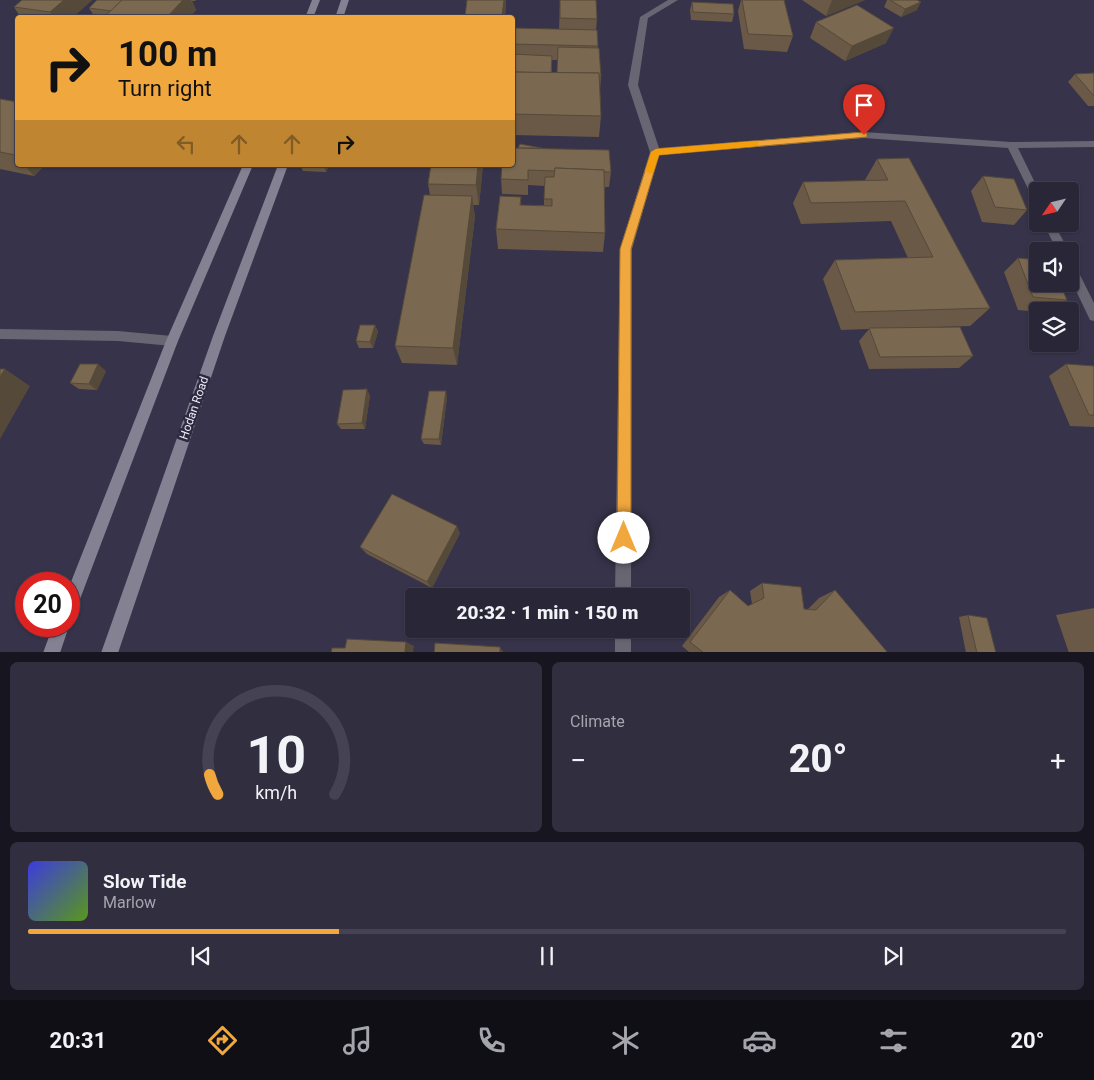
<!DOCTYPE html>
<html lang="en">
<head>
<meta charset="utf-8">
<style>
	:root { --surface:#292638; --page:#312e40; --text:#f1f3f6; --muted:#a5a5ae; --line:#454353; --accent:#f0a73e }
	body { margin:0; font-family:Roboto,sans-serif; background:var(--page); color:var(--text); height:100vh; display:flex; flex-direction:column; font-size:19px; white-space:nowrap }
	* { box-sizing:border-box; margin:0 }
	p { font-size:16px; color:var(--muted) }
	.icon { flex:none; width:28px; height:28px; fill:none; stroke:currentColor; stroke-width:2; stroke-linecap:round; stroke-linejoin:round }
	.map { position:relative; height:652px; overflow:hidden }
	.panel { display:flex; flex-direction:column; gap:10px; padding:10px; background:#17151f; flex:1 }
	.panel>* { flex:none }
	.top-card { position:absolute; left:15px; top:15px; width:500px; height:152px; border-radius:5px; box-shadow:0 1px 4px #0004,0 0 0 1px var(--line); background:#f0a73e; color:#111; overflow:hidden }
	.needle { width:32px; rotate:235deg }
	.tools { position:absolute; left:1029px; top:182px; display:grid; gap:10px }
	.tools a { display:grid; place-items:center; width:50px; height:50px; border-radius:5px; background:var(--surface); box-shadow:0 1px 4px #0004,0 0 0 1px var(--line); font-size:25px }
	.speed { position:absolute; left:15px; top:572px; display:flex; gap:10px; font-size:25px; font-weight:700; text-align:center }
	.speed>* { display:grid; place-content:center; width:65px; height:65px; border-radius:50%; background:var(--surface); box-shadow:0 1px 4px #0004,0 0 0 1px var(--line); line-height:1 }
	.speed .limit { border:8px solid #d22; background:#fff; color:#111 }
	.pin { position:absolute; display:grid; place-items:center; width:42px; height:42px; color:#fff; margin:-51px -21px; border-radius:50% 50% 50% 0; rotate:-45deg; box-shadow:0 0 5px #0007 }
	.pin .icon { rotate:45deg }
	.me { position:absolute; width:55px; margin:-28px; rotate:0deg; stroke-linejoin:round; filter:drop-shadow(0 0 4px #0008) }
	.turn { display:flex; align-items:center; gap:18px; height:105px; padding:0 20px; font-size:22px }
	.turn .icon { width:65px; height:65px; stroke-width:2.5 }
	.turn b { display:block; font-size:35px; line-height:42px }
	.lanes { display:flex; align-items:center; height:48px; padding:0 20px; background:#0003; justify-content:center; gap:25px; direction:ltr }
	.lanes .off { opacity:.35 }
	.big { font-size:38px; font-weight:800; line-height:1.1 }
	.panel .tile { flex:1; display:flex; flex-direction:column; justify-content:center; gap:8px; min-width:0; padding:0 18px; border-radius:8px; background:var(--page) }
	.panel .dial { align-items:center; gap:0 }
	.dial svg { height:130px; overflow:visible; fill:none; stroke:var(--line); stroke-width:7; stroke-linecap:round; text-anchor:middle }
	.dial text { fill:var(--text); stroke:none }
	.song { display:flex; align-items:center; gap:15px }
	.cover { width:60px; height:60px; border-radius:8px; background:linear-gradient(135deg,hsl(240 70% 55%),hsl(90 70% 35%)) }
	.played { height:5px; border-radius:2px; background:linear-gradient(90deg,var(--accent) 30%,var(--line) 30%) }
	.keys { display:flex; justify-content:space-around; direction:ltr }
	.heat { display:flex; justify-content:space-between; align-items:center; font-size:28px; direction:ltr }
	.panel .tiles { flex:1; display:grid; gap:10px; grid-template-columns:1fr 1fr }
	.tile:last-child { grid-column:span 2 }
	.trip { position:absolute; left:405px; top:588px; width:285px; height:50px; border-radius:5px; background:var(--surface); box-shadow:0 1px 4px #0004,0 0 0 1px var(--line); font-weight:800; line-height:50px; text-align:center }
	.dock { display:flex; height:80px; justify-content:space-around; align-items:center; background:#100f16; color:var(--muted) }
	.dock .icon { width:35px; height:35px }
	.dock .active { color:var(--accent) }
	.dock b { font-size:22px; color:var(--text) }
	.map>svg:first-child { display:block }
</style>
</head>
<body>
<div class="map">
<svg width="1094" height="653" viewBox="0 0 1094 653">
	<rect width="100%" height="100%" fill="#37334a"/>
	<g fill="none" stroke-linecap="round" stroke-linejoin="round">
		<g fill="#686672" fill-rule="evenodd">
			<path d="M668,0H678L648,18L638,85L659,148L864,132L1011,142L1094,141V147L1018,148L1039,191H1038V203L1033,199L1008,148L864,138L659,155L632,249L631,596H615L620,249L650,152L628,85L640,17Z"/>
			<path d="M1044,224H1054L1069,251H1057Z"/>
			<path d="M1070,261L1074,263L1094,303V321L1090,320L1070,278Z"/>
			<rect x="615" y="629" width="16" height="24"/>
		</g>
		<path fill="#686672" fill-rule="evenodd" d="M0,329L118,331L172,336L176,337L178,341L176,345L172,346L118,341L0,339Z"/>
		<g fill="#848193" fill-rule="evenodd">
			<path d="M312,0H320L313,18H305Z"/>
			<path d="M341,0H349L343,18H335Z"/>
			<path d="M243,165H253L178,341L77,607L75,613L69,615V587L166,341Z"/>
			<path d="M278,165H288L225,336L118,653H101L213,336Z"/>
			<path d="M69,625V626L60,653H43L53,626Z"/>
		</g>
	</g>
	<g fill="#695946" fill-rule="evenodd">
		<path d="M22,0H92L72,18H21L14,7Z"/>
		<path d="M97,0H196L195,1H192L196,10L189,18H103L104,17L94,16L89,8Z"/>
		<path d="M506,0L505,18H465V16Z"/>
		<path d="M560,0L597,19L596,30H597L598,48L601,77L600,90L601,116L599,137L512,135V28L559,30ZM552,60H557V73H552Z"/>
		<path d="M741,0H784L793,36L787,52L744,49L738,11Z"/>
		<path d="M802,0H865L826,16Z"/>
		<path d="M887,0H917V10L901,17L884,7Z"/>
		<path d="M692,2L734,14L732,22L691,20L690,10Z"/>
		<path d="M816,22L886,43L845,61L810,38Z"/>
		<path d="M1094,73V106H1088L1068,82L1075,74Z"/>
		<path d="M0,99L16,102L18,100V165H45L34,176L0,169Z"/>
		<path d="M542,148L611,172L609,187H605V233L603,252L498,249L496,229L521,197V205H544V186L528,185V195L502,194L501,179Z"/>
		<path d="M877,159L990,308L970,326L937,327L973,356L959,368L869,369L859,341L869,329L841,330L823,279L835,260L908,258L891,221L801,224L793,203L803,182L865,181V180Z"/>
		<path d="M300,165H329L326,172L303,171Z"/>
		<path d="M431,165H483L479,205H473L475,216L457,365L402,363L395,346L430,195L428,184Z"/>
		<path d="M983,176L1027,210L1014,225L982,222L971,191Z"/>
		<path d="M1018,258L1067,300L1053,311L1038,312L1018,310L1004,272Z"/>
		<path d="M375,325L378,332L373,348H359L356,341Z"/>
		<path d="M1066,364L1094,366V427L1070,426L1049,376Z"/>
		<path d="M106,371L97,390L79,389L70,383Z"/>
		<path d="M370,395L365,429H341L337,424Z"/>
		<path d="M447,397L441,445L424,444L421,439Z"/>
		<path d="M460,533L432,588L367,554L360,547Z"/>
		<path d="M762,583L804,609L807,610L819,598L835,590L888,653H690L682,646L719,597L730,590L748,606L752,604L750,591Z"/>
		<path d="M1094,608V653H1069L1056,615Z"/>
		<path d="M968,615L996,653H966L959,617Z"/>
	</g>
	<g fill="#554939">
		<path d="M64,0H92L72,18H54L50,12Z"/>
		<path d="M183,0H191L196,10L189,18H166Z"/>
		<path d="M504,0H506L505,18H502Z"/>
		<path d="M832,0H865L826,16Z"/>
		<path d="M921,2L917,10L901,17L905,9Z"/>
		<path d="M894,28L886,43L845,61L852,46Z"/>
		<path d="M24,165H45L34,176Z"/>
		<path d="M323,165H329L326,172Z"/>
		<path d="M478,165H483L479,205L476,185Z"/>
		<path d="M472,196L475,216L457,365L453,348Z"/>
		<path d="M375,325L378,332L373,348L370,342Z"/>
		<path d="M98,364L106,371L97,390L89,384Z"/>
		<path d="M5,369L30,386L0,439V377Z"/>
		<path d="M367,389L370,395L365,429L362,423Z"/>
		<path d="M446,391L447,397L441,445L439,439Z"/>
		<path d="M457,526L460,533L432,588L427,582Z"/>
		<path d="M406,642L414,646L413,653L405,652Z"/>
		<path d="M500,647L503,651V653H500Z"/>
	</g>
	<g fill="#7a6851" stroke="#554939">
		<path d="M22,0H64L50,12L14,7Z"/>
		<path d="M97,0H122L111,11L89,8Z"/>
		<path d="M122,0H183L166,18H103Z"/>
		<path d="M467,0H504L502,16H465Z"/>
		<path d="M560,0H596L597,19L560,18Z"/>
		<path d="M742,0H784L793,36L748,34Z"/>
		<path d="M890,0H917L921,2L905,9Z"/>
		<path d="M692,2L733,4L734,14L693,12Z"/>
		<path d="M857,5L894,28L852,46L816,22Z"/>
		<path d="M512,28L597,30L598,46L512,44Z"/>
		<path d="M558,47L599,48L601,77H599V73H557Z"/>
		<path d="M512,54L552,56L551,73L512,72Z"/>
		<path d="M512,72L599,73L601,116L512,114Z"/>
		<path d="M1094,73V96L1075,74Z"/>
		<path d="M0,99L18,102V153L15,155L0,152Z"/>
		<path d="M520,144L542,148H518Z"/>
		<path d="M512,148L609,150L611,172H604V170L555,168V171L528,170V180L501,179L502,165H512Z"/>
		<path d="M909,158L990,308L855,312L835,260L933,257L905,201L811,203L803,182L888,180L877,159Z"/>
		<path d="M431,165H478L476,185L428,184Z"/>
		<path d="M555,168L604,170L605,233L496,229L500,196L521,197L520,205L552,206V199H544L545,177H554Z"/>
		<path d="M983,176L1014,179L1027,210L995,207Z"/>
		<path d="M424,195L472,196L453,348L395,346Z"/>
		<path d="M1018,258L1038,260V284H1060L1067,300L1033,297Z"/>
		<path d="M360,325H375L370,342L356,341Z"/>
		<path d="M960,327L973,356L880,357L869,328Z"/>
		<path d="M80,364H98L89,384L70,383Z"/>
		<path d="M1066,364L1094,366V415H1089Z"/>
		<path d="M0,369H5L0,377Z"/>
		<path d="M367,389L362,423L337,424L343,390Z"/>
		<path d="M429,391H446L439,439H421Z"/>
		<path d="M392,494L457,526L427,582L360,547Z"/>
		<path d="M762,583L801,587L804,609L816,610L835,590L888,653H704L690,642L730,590L748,606L764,598Z"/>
		<path d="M968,615L987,618L996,653H977Z"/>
		<path d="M347,639L406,642L405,652L419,653H331L332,648H345Z"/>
		<path d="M435,643L500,647V653H434Z"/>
	</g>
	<path fill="#f0a73e" stroke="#9c6d28" d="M864,132L867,133V137L659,155L631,249V538L629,543L624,545L619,543L617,538L620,249L651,152L656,149Z"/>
	<path fill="#f59e0b" d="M755,141L758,142V146L659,155L653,173L650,174L645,171L651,152L656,149Z"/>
	<g text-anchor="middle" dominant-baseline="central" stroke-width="5" stroke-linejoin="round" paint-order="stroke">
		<g font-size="12" fill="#eceaf9" stroke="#2d293f">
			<text transform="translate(194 408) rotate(-71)">Hodan Road</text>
		</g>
	</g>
</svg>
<div class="tools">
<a><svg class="needle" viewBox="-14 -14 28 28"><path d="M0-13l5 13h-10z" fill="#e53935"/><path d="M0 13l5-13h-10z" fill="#a5a5ae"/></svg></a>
<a><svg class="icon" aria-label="sound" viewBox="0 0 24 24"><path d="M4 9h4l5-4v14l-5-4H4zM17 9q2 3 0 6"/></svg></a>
<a><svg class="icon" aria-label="layers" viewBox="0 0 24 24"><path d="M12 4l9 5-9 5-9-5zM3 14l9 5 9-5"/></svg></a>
</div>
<div class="speed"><div class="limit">20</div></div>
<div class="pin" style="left:864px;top:135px;background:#d93025"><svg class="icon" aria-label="arrive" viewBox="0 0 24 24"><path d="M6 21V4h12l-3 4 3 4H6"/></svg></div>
<svg class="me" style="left:624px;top:538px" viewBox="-20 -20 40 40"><circle r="19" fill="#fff"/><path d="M0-13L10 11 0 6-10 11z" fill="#f0a73e"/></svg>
<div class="trip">20:32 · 1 min · 150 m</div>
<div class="top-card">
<div class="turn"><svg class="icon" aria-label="right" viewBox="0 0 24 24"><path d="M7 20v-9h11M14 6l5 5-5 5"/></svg><div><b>100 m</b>Turn right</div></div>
<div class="lanes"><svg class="icon off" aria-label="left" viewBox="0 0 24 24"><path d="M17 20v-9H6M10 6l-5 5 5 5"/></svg><svg class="icon off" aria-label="ahead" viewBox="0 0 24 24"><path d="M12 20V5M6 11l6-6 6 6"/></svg><svg class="icon off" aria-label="ahead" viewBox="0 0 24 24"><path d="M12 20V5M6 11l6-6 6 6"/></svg><svg class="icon" aria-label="right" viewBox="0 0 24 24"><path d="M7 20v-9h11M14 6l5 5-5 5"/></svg></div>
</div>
</div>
<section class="panel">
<div class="tiles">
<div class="tile dial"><svg viewBox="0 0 100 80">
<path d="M14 69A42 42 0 1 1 86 69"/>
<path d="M14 69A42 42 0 0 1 9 57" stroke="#f0a73e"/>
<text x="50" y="56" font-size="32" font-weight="700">10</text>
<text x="50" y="72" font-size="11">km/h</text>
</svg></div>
<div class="tile"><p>Climate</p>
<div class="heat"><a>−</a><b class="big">20°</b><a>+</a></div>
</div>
<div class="tile">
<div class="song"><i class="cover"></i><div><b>Slow Tide</b><p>Marlow</p></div></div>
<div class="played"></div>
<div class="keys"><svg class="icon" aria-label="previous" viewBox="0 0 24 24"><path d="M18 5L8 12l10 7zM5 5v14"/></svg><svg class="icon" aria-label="pause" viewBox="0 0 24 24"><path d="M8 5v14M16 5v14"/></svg><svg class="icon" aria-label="next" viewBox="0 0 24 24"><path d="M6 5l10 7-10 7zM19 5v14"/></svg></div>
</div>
</div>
</section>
<nav class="dock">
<b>20:31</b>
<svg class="icon active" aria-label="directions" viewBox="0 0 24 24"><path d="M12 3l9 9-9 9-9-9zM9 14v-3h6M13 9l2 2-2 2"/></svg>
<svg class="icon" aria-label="music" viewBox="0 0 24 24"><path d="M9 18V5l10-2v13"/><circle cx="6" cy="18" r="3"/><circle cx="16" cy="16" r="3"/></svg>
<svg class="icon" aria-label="phone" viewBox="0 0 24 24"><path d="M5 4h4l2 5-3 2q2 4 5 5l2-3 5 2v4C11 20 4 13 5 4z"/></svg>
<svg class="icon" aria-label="climate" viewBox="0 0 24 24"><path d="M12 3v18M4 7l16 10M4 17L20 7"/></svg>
<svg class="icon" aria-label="car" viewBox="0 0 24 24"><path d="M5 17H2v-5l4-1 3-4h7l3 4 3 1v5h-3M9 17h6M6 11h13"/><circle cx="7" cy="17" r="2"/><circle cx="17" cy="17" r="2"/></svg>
<svg class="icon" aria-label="filters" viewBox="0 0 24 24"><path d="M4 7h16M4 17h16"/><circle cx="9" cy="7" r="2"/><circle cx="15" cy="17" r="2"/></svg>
<b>20°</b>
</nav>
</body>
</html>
